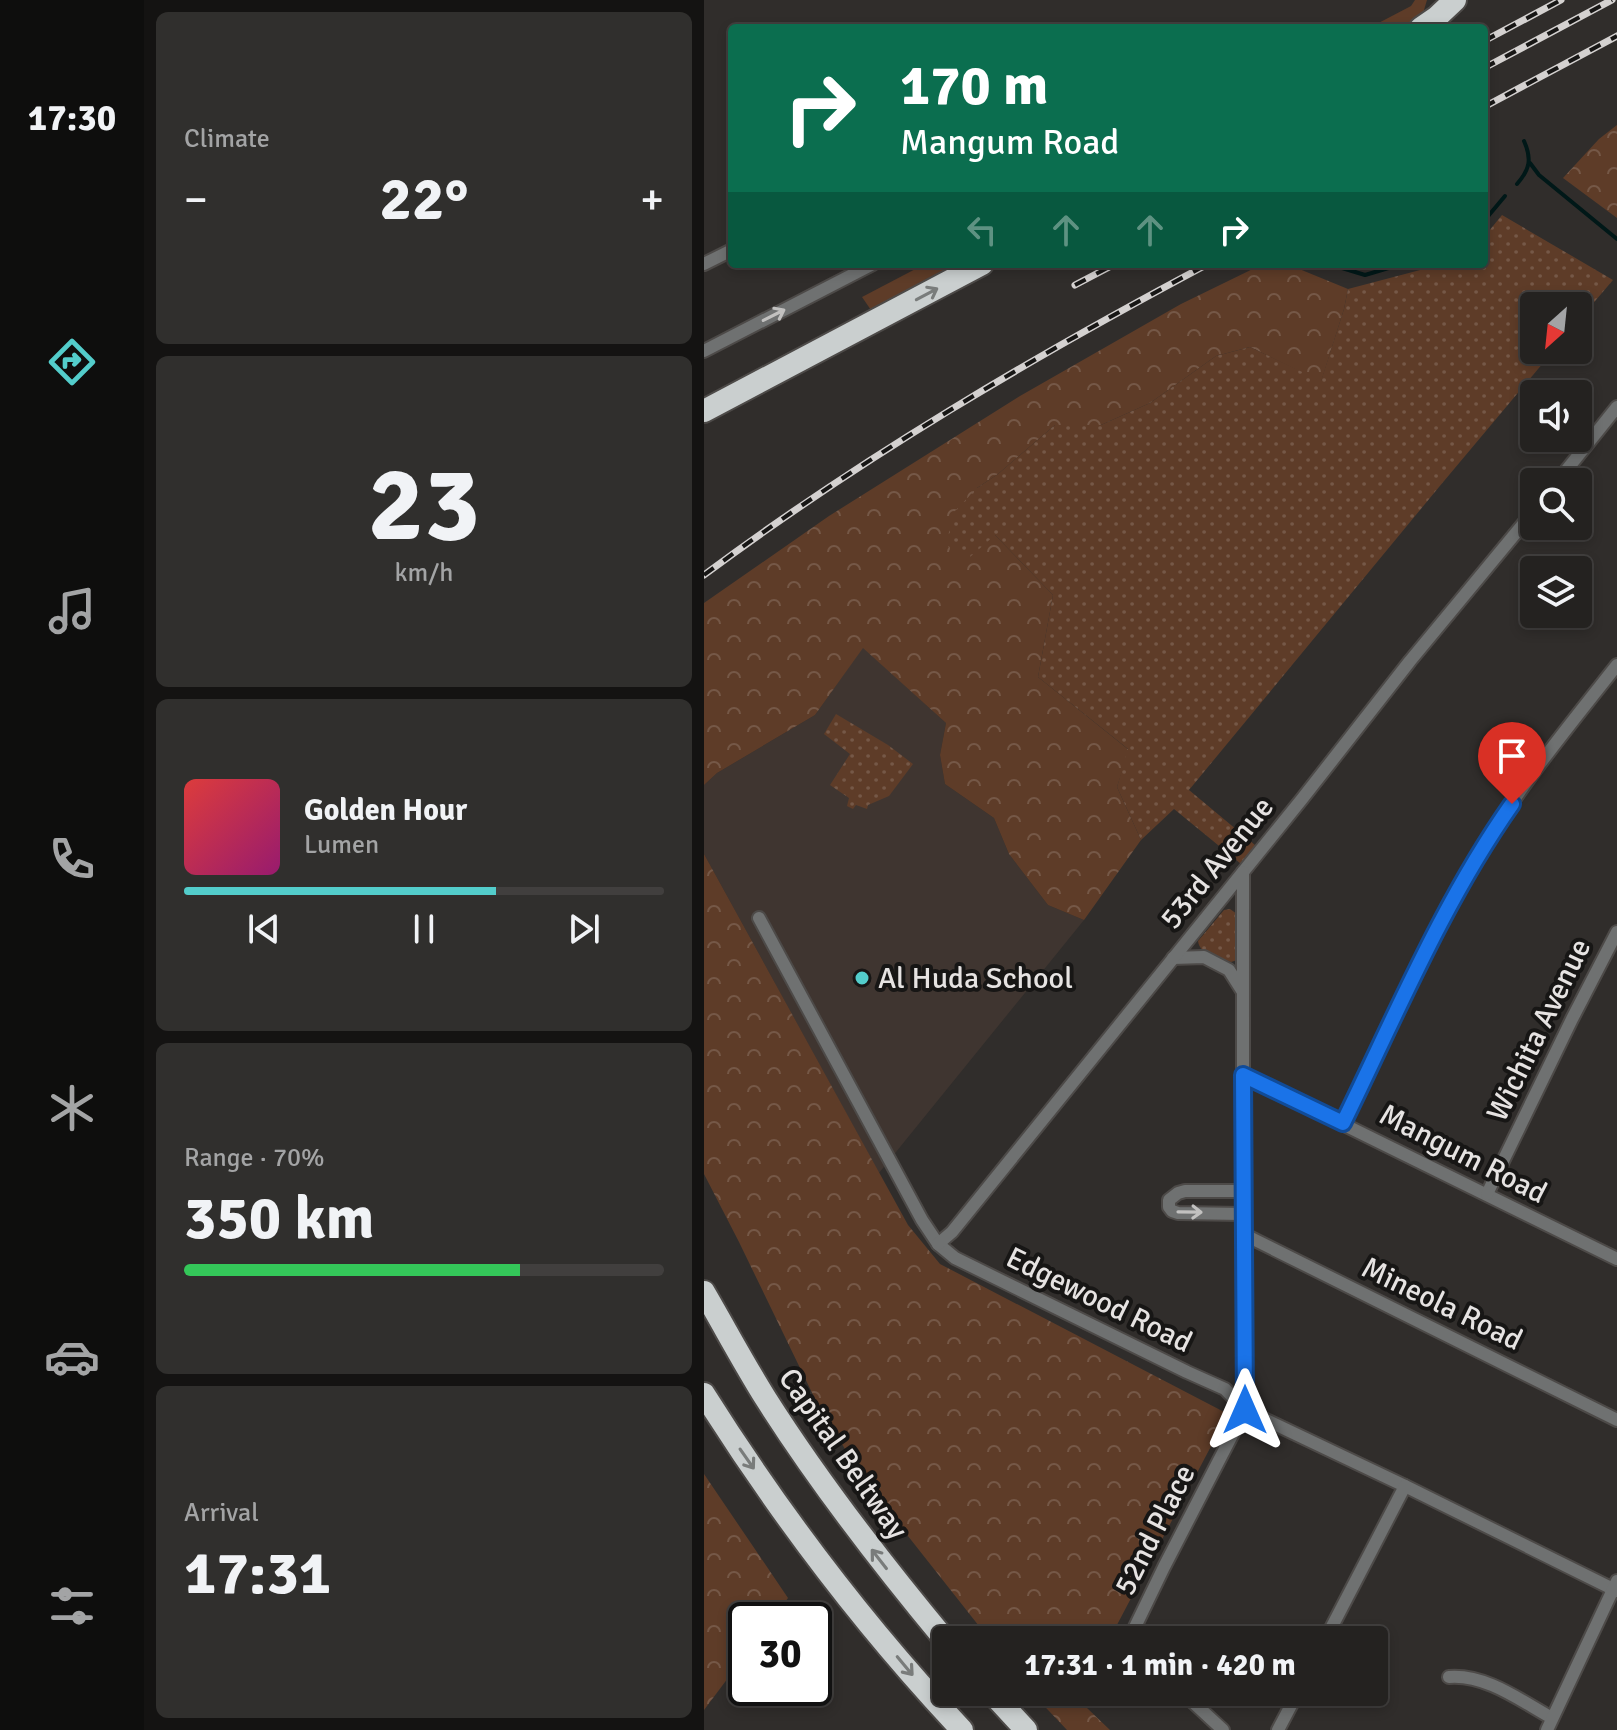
<!DOCTYPE html>
<html lang="en">
<head>
<meta charset="utf-8">
<style>
	:root { --surface:#242220; --page:#302f2d; --text:#f1f3f6; --muted:#a3a4a5; --line:#413f3e; --accent:#53cdcb }
	body { margin:0; font-family:Signika,sans-serif; background:var(--page); color:var(--text); height:100vh; display:flex; flex-direction:column; font-size:30px; white-space:nowrap }
	* { box-sizing:border-box; margin:0 }
	p { font-size:26px; color:var(--muted) }
	.icon { flex:none; width:44px; height:44px; fill:none; stroke:currentColor; stroke-width:2; stroke-linecap:round; stroke-linejoin:round }
	.map { position:relative; flex:1; overflow:hidden }
	.drawer { display:flex; flex-direction:column; gap:12px; padding:12px; background:#141312; width:560px }
	.drawer>* { flex:none }
	.top-card { position:absolute; left:24px; top:24px; width:760px; height:244px; border-radius:8px; box-shadow:0 4px 12px #0003,0 0 0 2px var(--line); background:#0b6e4f; color:#fff; overflow:hidden }
	.needle { width:52px; rotate:207deg }
	.tools { position:absolute; left:816px; top:292px; display:grid; gap:16px }
	.tools a { display:grid; place-items:center; width:72px; height:72px; border-radius:8px; background:var(--surface); box-shadow:0 4px 12px #0003,0 0 0 2px var(--line); font-size:40px }
	.speed { position:absolute; left:24px; top:1602px; display:flex; gap:16px; font-size:40px; font-weight:700; text-align:center }
	.speed>* { display:grid; place-content:center; width:104px; height:104px; border-radius:50%; background:var(--surface); box-shadow:0 4px 12px #0003,0 0 0 2px var(--line); line-height:1 }
	.speed .limit { border:4px solid #111; border-radius:12px; background:#fff; color:#111 }
	.pin { position:absolute; display:grid; place-items:center; width:68px; height:68px; color:#fff; margin:-82px -34px; border-radius:50% 50% 50% 0; rotate:-45deg; box-shadow:0 0 8px #0007 }
	.pin .icon { rotate:45deg }
	.me { position:absolute; width:88px; margin:-44px; rotate:0deg; stroke-linejoin:round; filter:drop-shadow(0 0 6px #0008) }
	.turn { display:flex; align-items:center; gap:28px; height:168px; padding:0 40px; font-size:36px }
	.turn .icon { width:104px; height:104px; stroke-width:2.5 }
	.turn b { display:block; font-size:56px; line-height:68px }
	.lanes { display:flex; align-items:center; height:76px; padding:0 40px; background:#0003; justify-content:center; gap:40px; direction:ltr }
	.lanes .off { opacity:.35 }
	.big { font-size:60px; font-weight:700; line-height:1.1 }
	.drawer .tile { flex:1; display:flex; flex-direction:column; justify-content:center; gap:12px; min-width:0; padding:0 28px; border-radius:12px; background:var(--page) }
	.drawer .dial { align-items:center; gap:0 }
	.dial b { font-size:104px; line-height:1 }
	.song { display:flex; align-items:center; gap:24px }
	.cover { width:96px; height:96px; border-radius:12px; background:linear-gradient(135deg,hsl(0 70% 55%),hsl(320 70% 35%)) }
	.played { height:8px; border-radius:4px; background:linear-gradient(90deg,var(--accent) 65%,var(--line) 65%) }
	.keys { display:flex; justify-content:space-around; direction:ltr }
	.heat { display:flex; justify-content:space-between; align-items:center; font-size:44px; direction:ltr }
	.charge { height:12px; border-radius:6px; background:linear-gradient(90deg,#34c759 70%,var(--line) 0) }
	.trip { position:absolute; left:228px; top:1626px; width:456px; height:80px; border-radius:8px; background:var(--surface); box-shadow:0 4px 12px #0003,0 0 0 2px var(--line); font-weight:700; line-height:80px; text-align:center }
	main { display:flex; flex:1; min-height:0 }
	.tabs { display:flex; flex-direction:column; width:144px; justify-content:space-around; align-items:center; background:#0e0e0d; color:var(--muted) }
	.tabs .icon { width:56px; height:56px }
	.tabs .current { color:var(--accent) }
	.tabs b { font-size:36px; color:var(--text) }
	.map>svg:first-child { display:block }
</style>
</head>
<body>
<main>
<nav class="tabs">
<b>17:30</b>
<svg class="icon current" aria-label="directions" viewBox="0 0 24 24"><path d="M12 3l9 9-9 9-9-9zM9 14v-3h6M13 9l2 2-2 2"/></svg>
<svg class="icon" aria-label="music" viewBox="0 0 24 24"><path d="M9 18V5l10-2v13"/><circle cx="6" cy="18" r="3"/><circle cx="16" cy="16" r="3"/></svg>
<svg class="icon" aria-label="phone" viewBox="0 0 24 24"><path d="M5 4h4l2 5-3 2q2 4 5 5l2-3 5 2v4C11 20 4 13 5 4z"/></svg>
<svg class="icon" aria-label="climate" viewBox="0 0 24 24"><path d="M12 3v18M4 7l16 10M4 17L20 7"/></svg>
<svg class="icon" aria-label="car" viewBox="0 0 24 24"><path d="M5 17H2v-5l4-1 3-4h7l3 4 3 1v5h-3M9 17h6M6 11h13"/><circle cx="7" cy="17" r="2"/><circle cx="17" cy="17" r="2"/></svg>
<svg class="icon" aria-label="filters" viewBox="0 0 24 24"><path d="M4 7h16M4 17h16"/><circle cx="9" cy="7" r="2"/><circle cx="15" cy="17" r="2"/></svg>
</nav>
<section class="drawer">
<div class="tile"><p>Climate</p>
<div class="heat"><a>−</a><b class="big">22°</b><a>+</a></div>
</div>
<div class="tile dial"><b>23</b><p>km/h</p></div>
<div class="tile">
<div class="song"><i class="cover"></i><div><b>Golden Hour</b><p>Lumen</p></div></div>
<div class="played"></div>
<div class="keys"><svg class="icon" aria-label="previous" viewBox="0 0 24 24"><path d="M18 5L8 12l10 7zM5 5v14"/></svg><svg class="icon" aria-label="pause" viewBox="0 0 24 24"><path d="M8 5v14M16 5v14"/></svg><svg class="icon" aria-label="next" viewBox="0 0 24 24"><path d="M6 5l10 7-10 7zM19 5v14"/></svg></div>
</div>
<div class="tile"><p>Range · 70%</p><b class="big">350 km</b><div class="charge"></div></div>
<div class="tile"><p>Arrival</p><b class="big">17:31</b></div>
</section>
<div class="map">
<svg width="913" height="1730" viewBox="0 0 913 1730">
	<defs>
		<pattern id="forest-crowns" width="20" height="18" patternUnits="userSpaceOnUse" patternTransform="scale(2)"><rect width="20" height="18" fill="#5e3c28"/><path d="M2 6a3 3 0 1 1 6 0M12 15a3 3 0 1 1 6 0" fill="none" stroke="#755847"/></pattern>
		<pattern id="park-dots" width="8" height="8" patternUnits="userSpaceOnUse" patternTransform="scale(2)"><rect width="8" height="8" fill="#5e3c28"/><path d="M2 2h.1M6 6h.1" fill="none" stroke="#755847" stroke-width="1.8" stroke-linecap="round"/></pattern>
	</defs>
	<rect width="100%" height="100%" fill="#302d2b"/>
	<path fill="#3f3530" d="M159,647L242,723L236,755L241,784L290,818L305,854L344,905L380,920L175,1173L0,854V785L13,773L111,715Z"/>
	<g fill="#5e3c28">
		<path d="M711,0H723L717,20L702,28H665L707,6Z"/>
		<path d="M221,264H261L169,313L158,297Z"/>
	</g>
	<g fill="url(#forest-crowns)">
		<path d="M913,125V218L859,178L895,139Z"/>
		<path d="M559,264H583L644,289L640,309L617,382L546,347L512,356L446,403L397,425H351L294,474L273,488L291,535L349,595L334,677L425,750L413,787L437,840L380,920L344,905L305,854L290,818L241,784L236,755L242,723L159,648L111,715L13,773L0,785V603L125,516L316,396L477,304Z"/>
		<path d="M0,854L204,1225L236,1264L524,1414L405,1640H286L159,1479L112,1401L35,1242L0,1174Z"/>
		<path d="M0,1474L84,1598L68,1620H42V1654L0,1710Z"/>
		<path d="M327,1692H388L383,1708L406,1730H363Z"/>
	</g>
	<g fill="url(#park-dots)">
		<path d="M798,215L909,280L874,321V306H830V350H850L735,487L485,790L557,850L542,868L470,809L437,840L413,787L424,749L334,677L349,595L291,535L266,557L247,551L242,543L251,511L273,488L294,474L351,425H397L446,403L512,356L546,347L617,381L640,309L644,289L739,264H780V237Z"/>
		<path d="M132,714L184,745L209,764L185,796L164,805L163,809L152,805L149,809L143,806L145,798L126,785L146,754L120,734Z"/>
		<path d="M526,909L533,914V960L527,962C515,957 496,956 494,941L520,910Z"/>
	</g>
	<g fill="none" stroke-linecap="round" stroke-linejoin="round">
		<g stroke="#001818" stroke-width="4">
			<path d="M826,163L835,175L913,239"/>
			<path d="M813,184C826,169 828,159 820,141"/>
			<path d="M780,221L801,196"/>
			<path d="M625,264L661,275L698,264"/>
			<path d="M588,265L590,264"/>
		</g>
		<defs>
			<g id="street">
				<path d="M0,264L28,250"/>
				<path d="M0,351L169,264"/>
				<path d="M853,482L913,407"/>
				<path d="M55,918L218,1220L234,1244L251,1258L483,1372L521,1389L541,1410L701,1486L913,1591"/>
				<path d="M469,958L500,957L525,970L539,992"/>
				<path d="M539,1075L913,1259"/>
				<path d="M639,1123C683,1034 723,942 773,857C813,789 864,727 913,665"/>
				<path d="M539,1191H481L474,1193L465,1200V1207L468,1211L474,1213L539,1214"/>
				<path d="M783,1194L868,1019L913,932"/>
				<path d="M539,1234L913,1420"/>
				<path d="M234,1244L248,1232L598,799L706,661L830,511"/>
				<path d="M428,1640L431,1627L460,1567L541,1410L539,1191V872"/>
				<path d="M621,1640L701,1486"/>
				<path d="M745,1677C782,1674 817,1701 848,1718"/>
				<path d="M478,1692L519,1730"/>
				<path d="M574,1730L594,1692"/>
				<path d="M843,1730L913,1581"/>
			</g>
			<g id="highway">
				<path d="M717,28L733,17L751,0"/>
				<path d="M0,411L278,264"/>
				<path d="M0,1292C21,1328 40,1364 62,1399C116,1484 178,1564 242,1641"/>
				<path d="M0,1394C75,1513 161,1627 258,1730"/>
				<path d="M287,1692L322,1730"/>
			</g>
		</defs>
		<use href="#street" stroke="#4d4a48" stroke-width="16"/>
		<use href="#highway" stroke="#4d4a48" stroke-width="26"/>
		<use href="#street" stroke="#6f7171" stroke-width="12"/>
		<use href="#highway" stroke="#cacfcf" stroke-width="22"/>
		<defs>
			<g id="rail">
				<path d="M780,41L857,0"/>
				<path d="M780,68L908,0"/>
				<path d="M780,107L913,36"/>
				<path d="M371,285L411,264"/>
				<path d="M0,575C159,457 329,357 504,264"/>
			</g>
		</defs>
		<use href="#rail" stroke="#d4d1d0" stroke-width="7"/>
		<use href="#rail" stroke="#171615" stroke-width="4" stroke-dasharray="12" stroke-linecap="butt"/>
	</g>
	<defs><path id="oneway-shaft" d="M-6 0H5M1.5-3L5.5 0L1.5 3" fill="none" stroke-width="1.6" stroke-linecap="round" stroke-linejoin="round" transform="scale(2)"/></defs>
	<g stroke="#797c7b">
		<use href="#oneway-shaft" transform="translate(223 294) rotate(-28)"/>
		<use href="#oneway-shaft" transform="translate(43 1459) rotate(55)"/>
		<use href="#oneway-shaft" transform="translate(175 1559) rotate(-128)"/>
		<use href="#oneway-shaft" transform="translate(201 1666) rotate(50)"/>
	</g>
	<g stroke="#c2c1c0">
		<use href="#oneway-shaft" transform="translate(70 315) rotate(-27)"/>
		<use href="#oneway-shaft" transform="translate(486 1212) rotate(1)"/>
	</g>
	<g fill="none" stroke-linecap="round" stroke-linejoin="round">
		<defs>
			<path id="route" d="M541,1410L539,1075L639,1123C692,1015 739,902 808,804"/>
		</defs>
		<use href="#route" stroke="#114b97" stroke-width="20"/>
		<use href="#route" stroke="#1a73e8" stroke-width="14"/>
	</g>
	<circle fill="#53cdcb" stroke="#171615" stroke-width="3" cx="158" cy="978" r="8"/>
	<g text-anchor="middle" dominant-baseline="central" stroke-width="8" stroke-linejoin="round" paint-order="stroke">
		<g font-size="30" fill="#e6e3e2" stroke="#171615">
			<text transform="translate(513 863) rotate(-51)">53rd Avenue</text>
			<text transform="translate(835 1030) rotate(-64)">Wichita Avenue</text>
			<text transform="translate(759 1154) rotate(27)">Mangum Road</text>
			<text transform="translate(395 1300) rotate(26)">Edgewood Road</text>
			<text transform="translate(738 1304) rotate(26)">Mineola Road</text>
			<text transform="translate(139 1454) rotate(55)">Capital Beltway</text>
			<text transform="translate(451 1530) rotate(-63)">52nd Place</text>
		</g>
		<g font-size="30" fill="#e6e3e2" stroke="#171615" text-anchor="start">
			<text x="174" y="978">Al Huda School</text>
		</g>
	</g>
</svg>
<div class="tools">
<a><svg class="needle" viewBox="-14 -14 28 28"><path d="M0-13l5 13h-10z" fill="#e53935"/><path d="M0 13l5-13h-10z" fill="#a3a4a5"/></svg></a>
<a><svg class="icon" aria-label="sound" viewBox="0 0 24 24"><path d="M4 9h4l5-4v14l-5-4H4zM17 9q2 3 0 6"/></svg></a>
<a><svg class="icon" aria-label="search" viewBox="0 0 24 24"><circle cx="10" cy="10" r="6"/><path d="M15 15l6 6"/></svg></a>
<a><svg class="icon" aria-label="layers" viewBox="0 0 24 24"><path d="M12 4l9 5-9 5-9-5zM3 14l9 5 9-5"/></svg></a>
</div>
<div class="speed"><div class="limit">30</div></div>
<div class="pin" style="left:808px;top:804px;background:#d93025"><svg class="icon" aria-label="arrive" viewBox="0 0 24 24"><path d="M6 21V4h12l-3 4 3 4H6"/></svg></div>
<svg class="me" style="left:541px;top:1410px" viewBox="-20 -20 40 40"><path d="M0-17L14 15 0 8-14 15z" fill="#1a73e8" stroke="#fff" stroke-width="4"/></svg>
<div class="trip">17:31 · 1 min · 420 m</div>
<div class="top-card">
<div class="turn"><svg class="icon" aria-label="right" viewBox="0 0 24 24"><path d="M7 20v-9h11M14 6l5 5-5 5"/></svg><div><b>170 m</b>Mangum Road</div></div>
<div class="lanes"><svg class="icon off" aria-label="left" viewBox="0 0 24 24"><path d="M17 20v-9H6M10 6l-5 5 5 5"/></svg><svg class="icon off" aria-label="ahead" viewBox="0 0 24 24"><path d="M12 20V5M6 11l6-6 6 6"/></svg><svg class="icon off" aria-label="ahead" viewBox="0 0 24 24"><path d="M12 20V5M6 11l6-6 6 6"/></svg><svg class="icon" aria-label="right" viewBox="0 0 24 24"><path d="M7 20v-9h11M14 6l5 5-5 5"/></svg></div>
</div>
</div>
</main>
</body>
</html>
